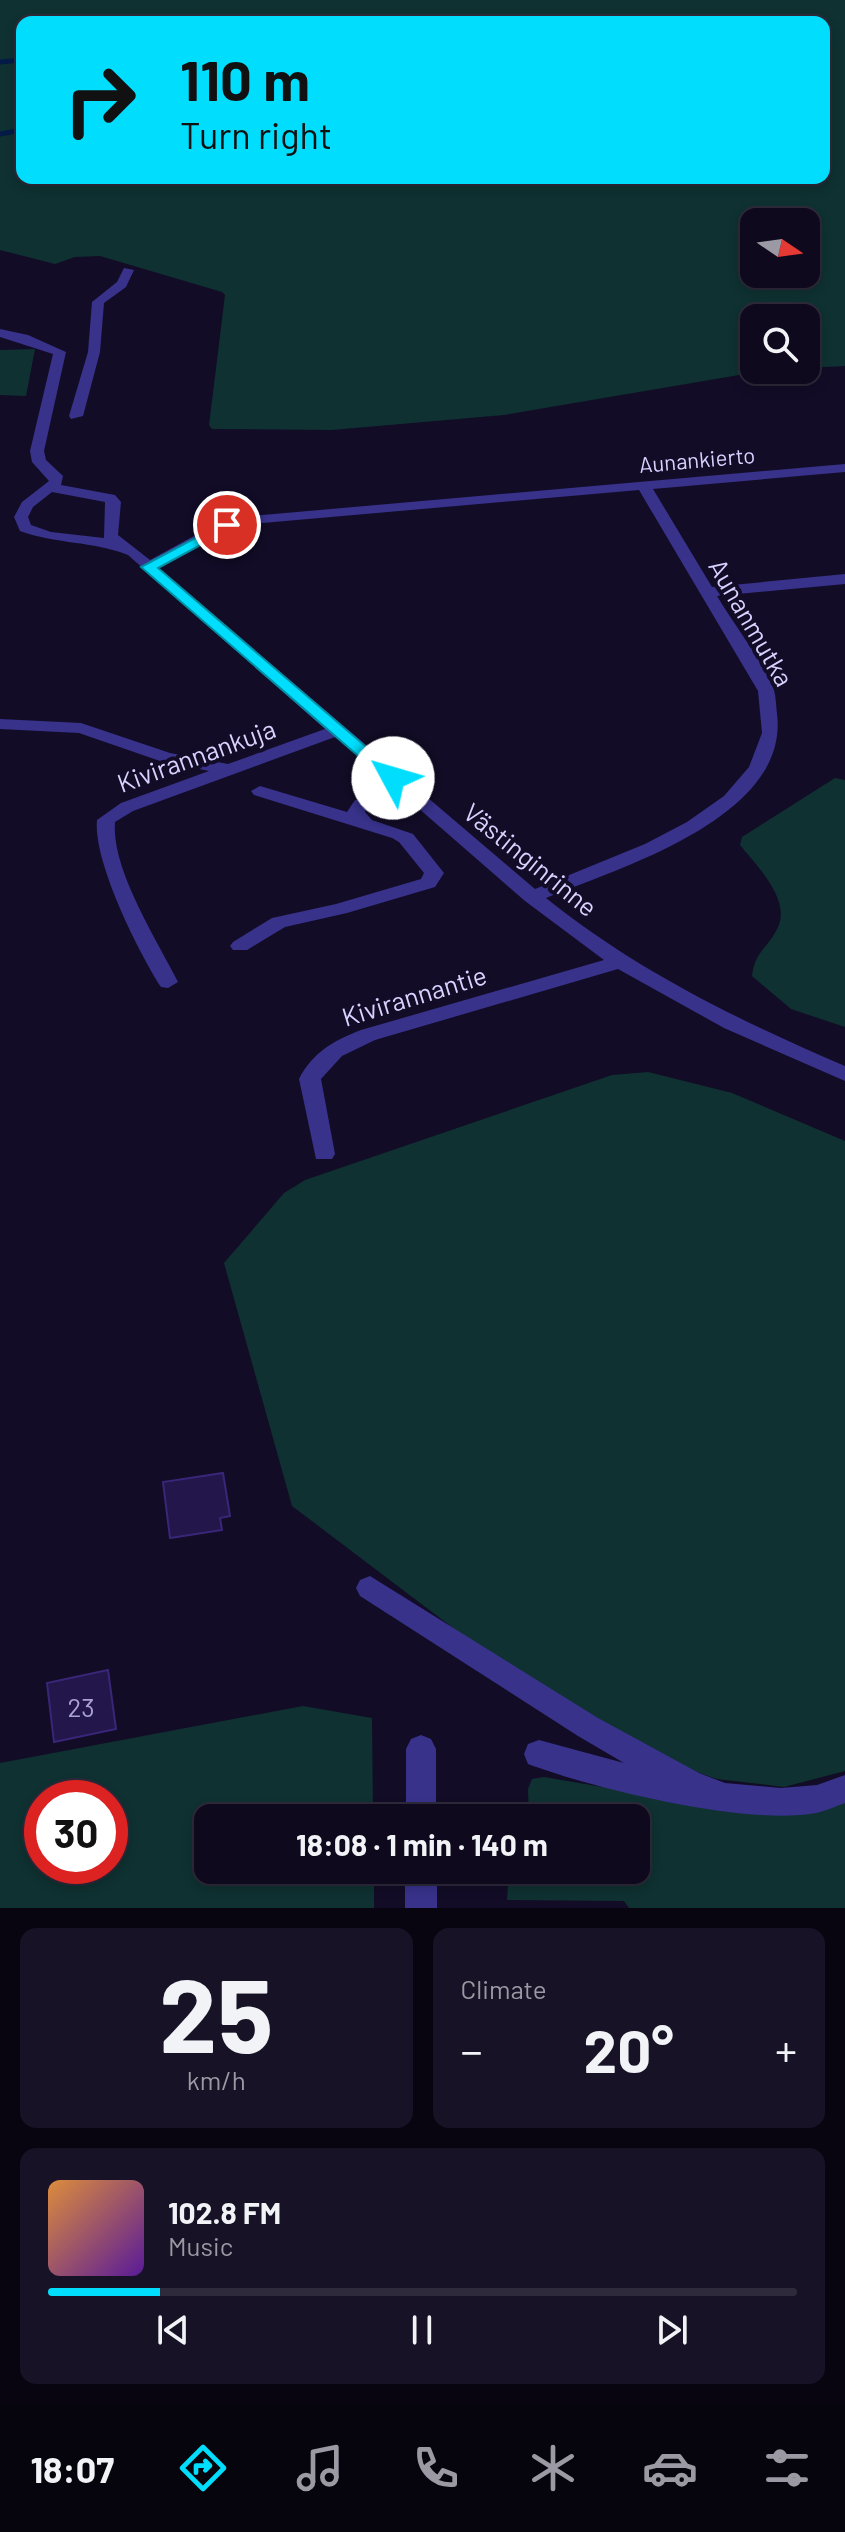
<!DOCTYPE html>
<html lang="en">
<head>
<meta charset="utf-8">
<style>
	:root { --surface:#0e091d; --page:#171226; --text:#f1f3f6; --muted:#9b9aa4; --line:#2e2a3b; --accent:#00ddfd }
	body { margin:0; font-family:Barlow,sans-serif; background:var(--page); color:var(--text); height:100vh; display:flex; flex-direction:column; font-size:30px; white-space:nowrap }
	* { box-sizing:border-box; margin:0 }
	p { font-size:26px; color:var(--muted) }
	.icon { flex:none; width:44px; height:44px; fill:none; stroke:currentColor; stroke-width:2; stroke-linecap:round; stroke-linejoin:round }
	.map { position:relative; height:1908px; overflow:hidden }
	.details { display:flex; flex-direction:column; gap:20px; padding:20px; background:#080510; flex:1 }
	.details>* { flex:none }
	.guide { position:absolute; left:16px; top:16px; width:814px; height:168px; border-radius:16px; box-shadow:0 4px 12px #0003,0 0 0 2px var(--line); background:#00ddfd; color:#111; overflow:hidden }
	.needle { width:52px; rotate:103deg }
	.controls { position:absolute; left:740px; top:208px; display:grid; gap:16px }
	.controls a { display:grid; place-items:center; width:80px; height:80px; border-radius:16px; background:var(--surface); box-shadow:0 4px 12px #0003,0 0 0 2px var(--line); font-size:40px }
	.speed { position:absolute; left:24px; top:1780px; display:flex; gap:16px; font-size:40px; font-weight:700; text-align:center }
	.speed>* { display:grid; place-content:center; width:104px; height:104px; border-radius:50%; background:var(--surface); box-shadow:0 4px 12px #0003,0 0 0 2px var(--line); line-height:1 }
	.speed .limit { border:12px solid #d22; background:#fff; color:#111 }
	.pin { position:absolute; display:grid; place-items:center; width:68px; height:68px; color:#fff; margin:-34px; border:4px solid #fff; border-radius:50%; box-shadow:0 2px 8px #0007 }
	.me { position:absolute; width:88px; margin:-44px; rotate:309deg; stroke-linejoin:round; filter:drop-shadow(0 0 6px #0008) }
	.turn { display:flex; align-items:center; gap:28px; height:168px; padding:0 32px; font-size:36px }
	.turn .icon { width:104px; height:104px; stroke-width:2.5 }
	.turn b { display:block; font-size:56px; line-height:68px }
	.big { font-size:60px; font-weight:700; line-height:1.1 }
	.details .card { flex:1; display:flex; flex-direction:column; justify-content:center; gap:12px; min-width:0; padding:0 28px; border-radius:16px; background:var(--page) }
	.details .dial { align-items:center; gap:0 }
	.dial b { font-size:104px; line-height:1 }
	.song { display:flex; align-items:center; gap:24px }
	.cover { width:96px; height:96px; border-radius:12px; background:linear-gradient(135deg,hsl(30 70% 55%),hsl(270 70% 35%)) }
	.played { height:8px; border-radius:4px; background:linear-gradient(90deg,var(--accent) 15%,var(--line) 15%) }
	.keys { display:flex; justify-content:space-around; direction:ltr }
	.heat { display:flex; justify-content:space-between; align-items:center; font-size:44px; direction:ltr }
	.details .tiles { flex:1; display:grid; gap:20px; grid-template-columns:1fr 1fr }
	.card:last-child { grid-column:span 2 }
	.trip { position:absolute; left:194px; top:1804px; width:456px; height:80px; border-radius:16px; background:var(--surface); box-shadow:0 4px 12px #0003,0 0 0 2px var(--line); font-weight:700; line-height:80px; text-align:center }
	.tab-bar { display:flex; height:128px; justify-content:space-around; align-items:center; background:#06040c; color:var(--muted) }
	.tab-bar .icon { width:56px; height:56px }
	.tab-bar .current { color:var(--accent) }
	.tab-bar b { font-size:36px; color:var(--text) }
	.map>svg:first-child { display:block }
</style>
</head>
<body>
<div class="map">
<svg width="845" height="1908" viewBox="0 0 845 1908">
	<rect width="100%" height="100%" fill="#120c27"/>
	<g fill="#0f3131" fill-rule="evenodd">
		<path d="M0,0H845V366L806,368V318H754V370H768L504,415L332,430L212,429L209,425L225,295L222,292L100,256L75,257L55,264L0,250ZM824,22V178H22V22ZM806,222V274H754V222Z"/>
		<path d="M35,349L26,396L0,395V350Z"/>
		<path d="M835,778L845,780V1027L791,1009L752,976C755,950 768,949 778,927C791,899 756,865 740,845L742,837Z"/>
		<path d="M648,1072L732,1093L845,1141V1771L784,1787L717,1779L670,1763L465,1637L292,1506L224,1263L284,1193L305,1180L612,1075Z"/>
		<path d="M303,1706L372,1718L373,1818H208V1870H374V1908H0V1763ZM110,1798V1866H42V1798Z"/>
		<path d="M544,1777L708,1805L845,1798V1908H629L624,1901L507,1900L508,1884L514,1870H636V1818H529L528,1789L532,1779Z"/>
	</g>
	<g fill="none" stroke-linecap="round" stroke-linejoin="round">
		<g stroke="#041b48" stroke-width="5">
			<path d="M0,62L22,60"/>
			<path d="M0,134L22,130"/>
		</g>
	</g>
	<g fill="#22164a" stroke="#392678" stroke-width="2">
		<path d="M223,1473L230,1516L220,1518L222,1530L170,1538L163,1482Z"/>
		<path d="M108,1670L116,1729L54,1742L47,1683Z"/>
	</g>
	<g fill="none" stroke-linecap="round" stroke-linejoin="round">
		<g fill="#38328b" fill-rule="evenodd">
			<path d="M124,268L134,270L126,287L104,303L100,352L83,416L71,419L69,416L88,352L92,302L117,282Z"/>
			<path d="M0,329L28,335L66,352L44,451L46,460L63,476L61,485L115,495L121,502L118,535L150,560L214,525L251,516L845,464V472L653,489L712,587L845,574V584L717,596C735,626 760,657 774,690C776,697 776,706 777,714C790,817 620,868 546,898C637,971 738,1020 845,1066V1081L724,1028L618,969L375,1040L342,1056L321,1079L335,1154L332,1159H316L299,1079C313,1052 333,1041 361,1030L604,960L525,901L409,800L367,808L365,812L372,820L413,834L444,873L435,887L347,913L285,927L247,950H233L230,946L233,942L272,918L336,904L421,879L424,873L399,842L392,838L254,795L251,791L260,786L347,812L355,800L399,791L335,737L133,811L115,822C111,869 157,940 178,982L168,988L161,987C138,951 93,861 97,820L121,803L209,771L160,761L79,733L0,729V719L81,723L170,753L228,764L325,729L128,555C93,541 55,544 20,531L14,517L22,502L49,481L32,462L30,451L53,354L0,337ZM639,490L758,691L762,733L749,767L724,796L687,822L645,844L535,889L158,568L224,531L251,524ZM52,492L105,502L104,538L51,532L31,525L28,517L33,507Z"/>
			<path d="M370,1576L598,1718L699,1773L725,1783L781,1788L817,1785L845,1775V1803C836,1806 826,1811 816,1813C747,1826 595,1789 528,1764L524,1754L528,1744L539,1740L624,1763L578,1736L360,1596L356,1588L360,1580Z"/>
			<path d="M421,1735L431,1739L436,1749V1818H406V1749L411,1739Z"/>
			<rect x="405" y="1870" width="32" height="38"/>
		</g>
	</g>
	<path fill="#00ddfd" stroke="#0090a4" stroke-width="2" d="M227,521L234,525L232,528L158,568L399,775V781H387L141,567Z"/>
	<g text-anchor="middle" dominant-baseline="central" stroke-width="8" stroke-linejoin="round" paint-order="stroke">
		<g font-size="22" fill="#d8d2ff" stroke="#120c27">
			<text transform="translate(697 459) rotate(-5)">Aunankierto</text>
		</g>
		<g font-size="26" fill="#d8d2ff" stroke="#120c27">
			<text transform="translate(752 622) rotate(60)">Aunanmutka</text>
			<text transform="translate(196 755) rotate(-20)">Kivirannankuja</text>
			<text transform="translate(531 859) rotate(39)">Västinginrinne</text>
			<text transform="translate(414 995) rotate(-17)">Kivirannantie</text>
		</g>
		<g font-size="26" fill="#aaa3d2">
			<text x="81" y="1706">23</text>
		</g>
	</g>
</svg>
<div class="controls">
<a><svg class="needle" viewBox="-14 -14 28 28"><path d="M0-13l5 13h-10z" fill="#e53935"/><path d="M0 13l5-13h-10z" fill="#9b9aa4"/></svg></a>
<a><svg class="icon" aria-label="search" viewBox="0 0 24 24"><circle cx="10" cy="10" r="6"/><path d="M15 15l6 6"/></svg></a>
</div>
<div class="speed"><div class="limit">30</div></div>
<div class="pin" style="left:227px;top:525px;background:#d93025"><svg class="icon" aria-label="arrive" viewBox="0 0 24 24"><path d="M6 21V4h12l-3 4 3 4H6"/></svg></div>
<svg class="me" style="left:393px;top:778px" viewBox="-20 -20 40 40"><circle r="19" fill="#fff"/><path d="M0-13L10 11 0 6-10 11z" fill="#00ddfd"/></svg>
<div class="trip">18:08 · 1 min · 140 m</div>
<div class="guide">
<div class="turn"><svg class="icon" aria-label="right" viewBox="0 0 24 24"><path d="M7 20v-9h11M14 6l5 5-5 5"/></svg><div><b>110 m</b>Turn right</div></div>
</div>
</div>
<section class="details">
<div class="tiles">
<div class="card dial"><b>25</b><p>km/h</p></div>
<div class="card"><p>Climate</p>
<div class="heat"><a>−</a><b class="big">20°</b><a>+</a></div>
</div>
<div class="card">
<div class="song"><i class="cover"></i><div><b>102.8 FM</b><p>Music</p></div></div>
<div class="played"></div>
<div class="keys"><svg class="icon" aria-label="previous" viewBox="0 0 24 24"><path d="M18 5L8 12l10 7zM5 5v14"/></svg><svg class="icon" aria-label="pause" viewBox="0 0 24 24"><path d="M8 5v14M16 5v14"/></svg><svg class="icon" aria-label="next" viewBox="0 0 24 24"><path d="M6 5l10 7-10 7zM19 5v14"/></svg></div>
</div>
</div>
</section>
<nav class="tab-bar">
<b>18:07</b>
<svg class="icon current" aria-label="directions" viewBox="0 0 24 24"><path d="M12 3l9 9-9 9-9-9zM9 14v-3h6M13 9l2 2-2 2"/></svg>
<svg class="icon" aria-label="music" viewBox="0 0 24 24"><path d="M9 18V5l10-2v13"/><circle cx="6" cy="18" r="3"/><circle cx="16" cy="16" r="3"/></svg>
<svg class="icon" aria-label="phone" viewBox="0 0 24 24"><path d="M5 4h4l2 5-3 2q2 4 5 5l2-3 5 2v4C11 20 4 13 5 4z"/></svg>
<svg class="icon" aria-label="climate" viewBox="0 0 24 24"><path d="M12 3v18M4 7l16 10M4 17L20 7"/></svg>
<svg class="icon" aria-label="car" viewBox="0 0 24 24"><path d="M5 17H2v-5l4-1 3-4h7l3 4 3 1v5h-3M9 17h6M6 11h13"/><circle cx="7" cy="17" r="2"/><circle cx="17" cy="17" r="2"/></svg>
<svg class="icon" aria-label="filters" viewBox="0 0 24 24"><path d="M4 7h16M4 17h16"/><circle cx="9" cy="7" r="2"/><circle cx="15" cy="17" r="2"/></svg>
</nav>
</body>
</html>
